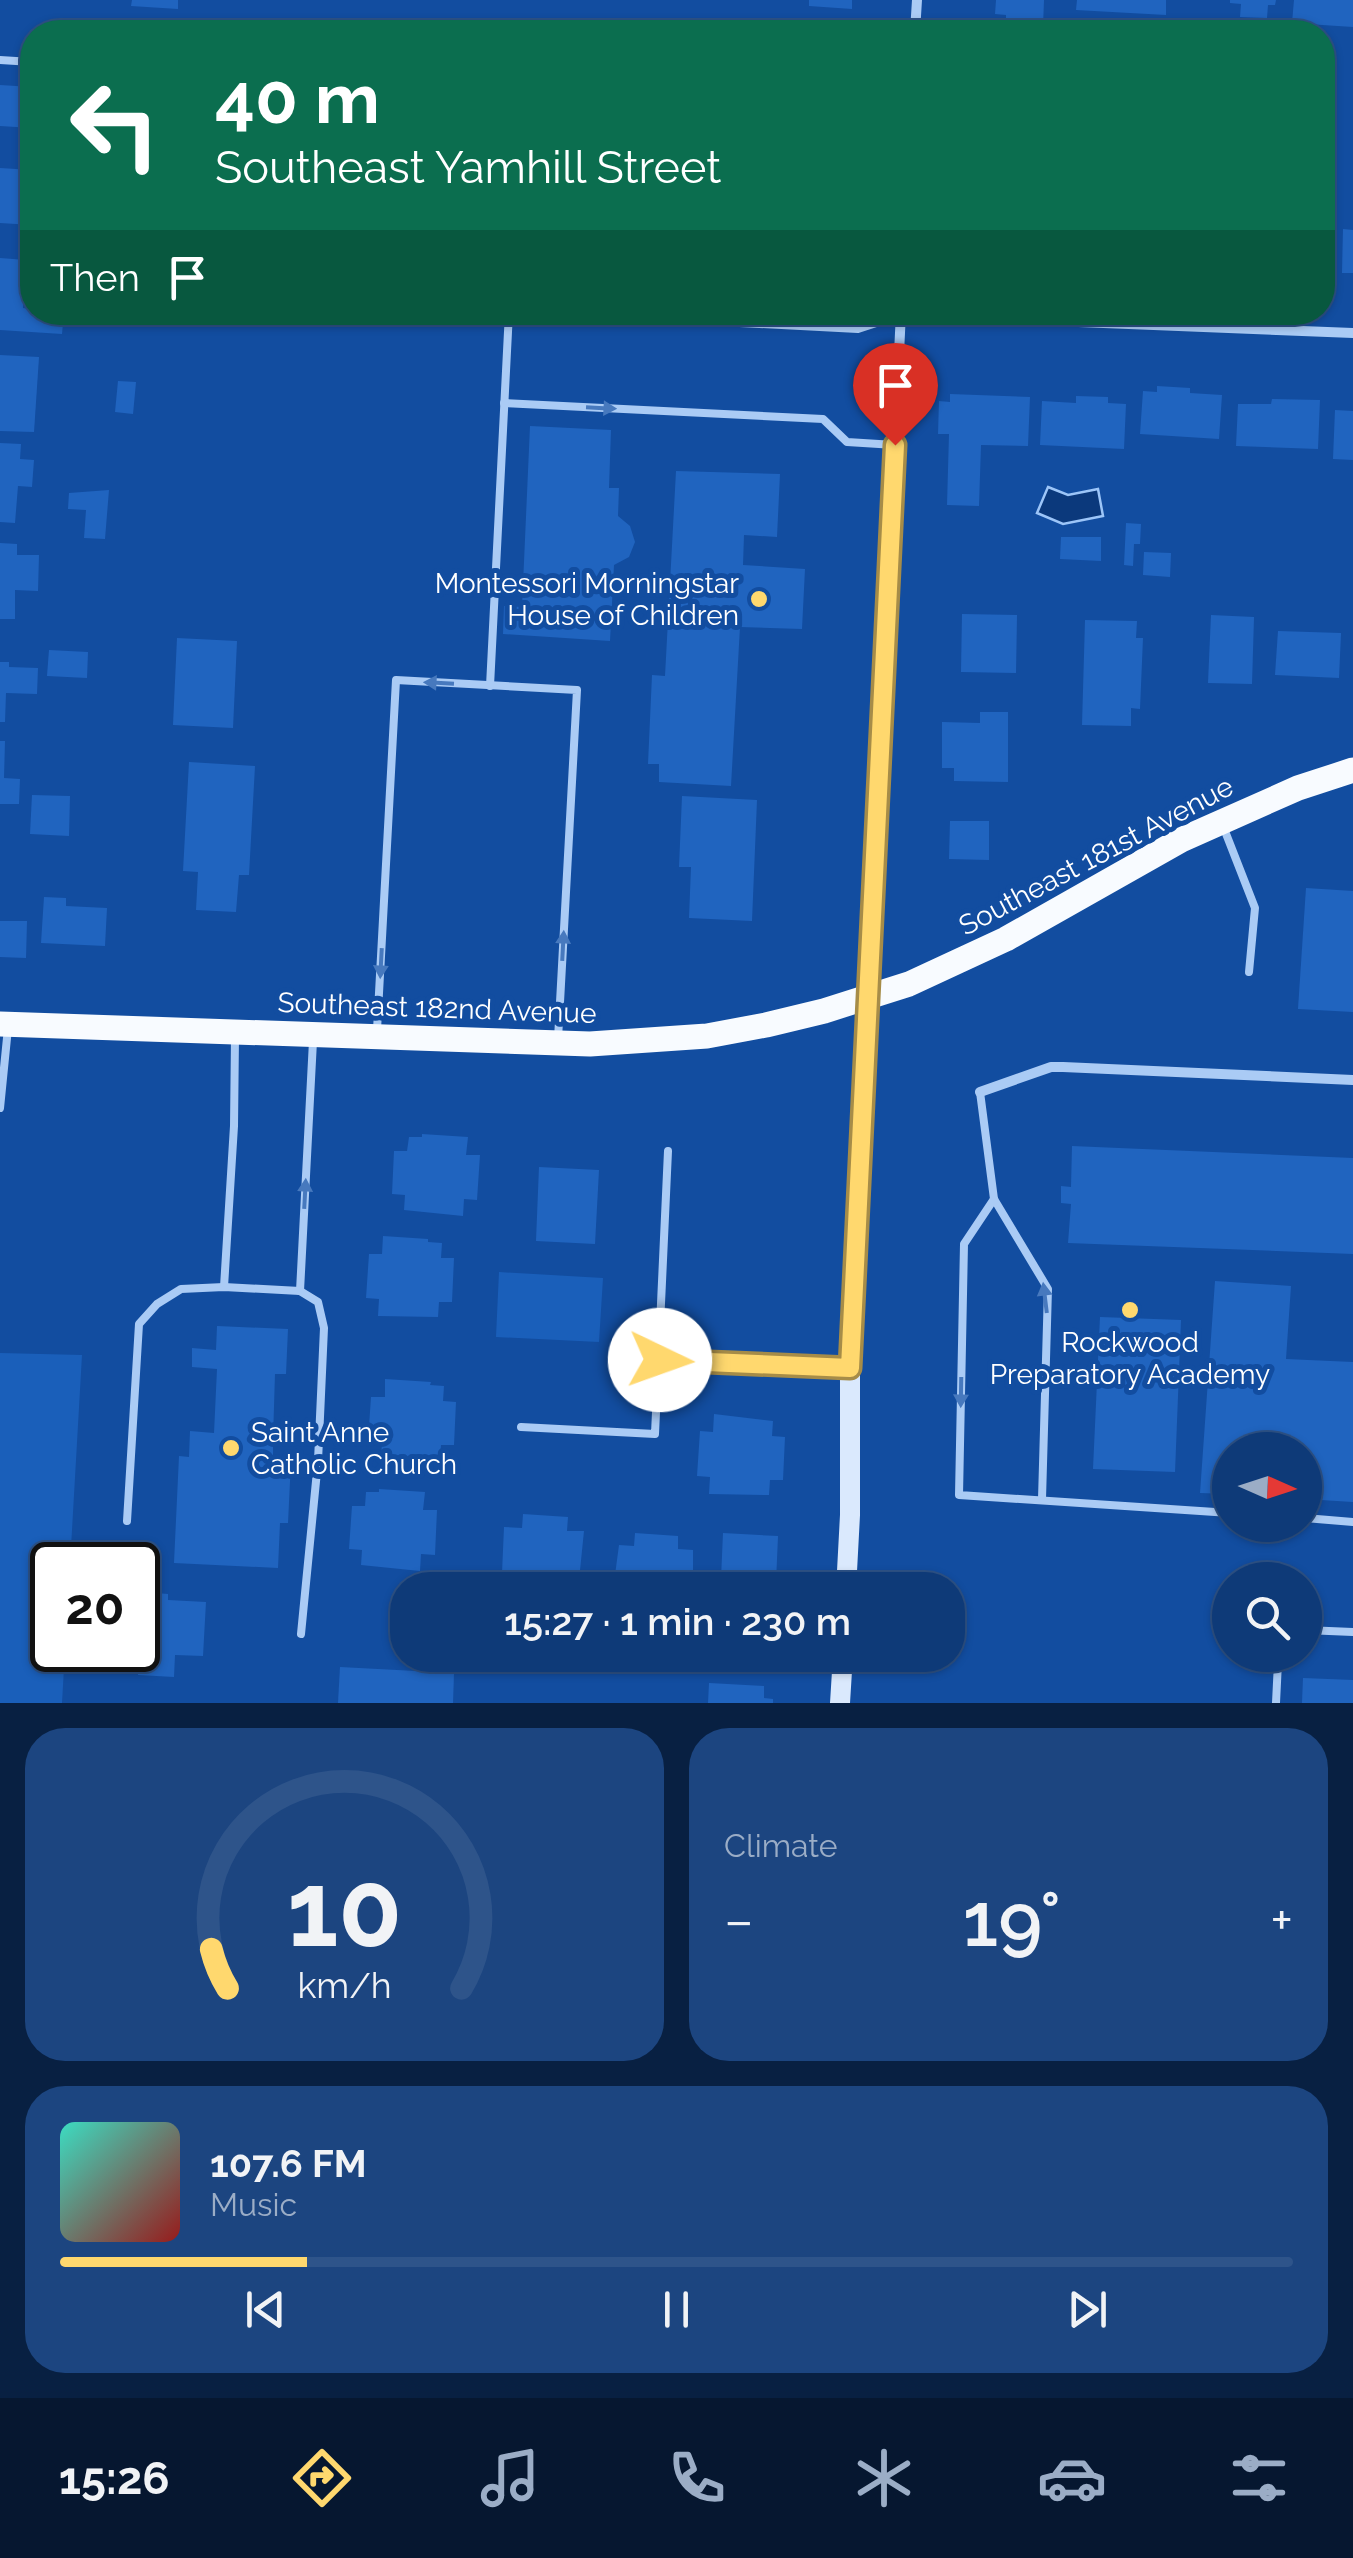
<!DOCTYPE html>
<html lang="en">
<head>
<meta charset="utf-8">
<style>
	:root { --surface:#0e3a78; --page:#1c4580; --text:#f1f3f6; --muted:#9badc6; --line:#2e548a; --accent:#ffd86e }
	body { margin:0; font-family:Raleway,sans-serif; background:var(--page); color:var(--text); height:100vh; display:flex; flex-direction:column; font-size:38px; white-space:nowrap }
	* { box-sizing:border-box; margin:0 }
	p { font-size:32px; color:var(--muted) }
	.icon { flex:none; width:55px; height:55px; fill:none; stroke:currentColor; stroke-width:2; stroke-linecap:round; stroke-linejoin:round }
	.map { position:relative; height:1703px; overflow:hidden }
	.side { display:flex; flex-direction:column; gap:25px; padding:25px; background:#082042; flex:1 }
	.side>* { flex:none }
	.hud { position:absolute; left:20px; top:20px; width:1315px; height:305px; border-radius:40px; box-shadow:0 2px 8px #0004,0 0 0 2px var(--line); background:#0b6e4f; color:#fff; overflow:hidden }
	.needle { width:65px; rotate:93deg }
	.buttons { position:absolute; left:1212px; top:1432px; display:grid; gap:20px }
	.buttons a { display:grid; place-items:center; width:110px; height:110px; border-radius:50%; background:var(--surface); box-shadow:0 2px 8px #0004,0 0 0 2px var(--line); font-size:50px }
	.speed { position:absolute; left:30px; top:1542px; display:flex; gap:20px; font-size:50px; font-weight:700; text-align:center }
	.speed>* { display:grid; place-content:center; width:130px; height:130px; border-radius:50%; background:var(--surface); box-shadow:0 2px 8px #0004,0 0 0 2px var(--line); line-height:1 }
	.speed .limit { border:5px solid #111; border-radius:15px; background:#fff; color:#111 }
	.pin { position:absolute; display:grid; place-items:center; width:85px; height:85px; color:#fff; margin:-102px -42px; border-radius:50% 50% 50% 0; rotate:-45deg; box-shadow:0 0 10px #0007 }
	.pin .icon { rotate:45deg }
	.me { position:absolute; width:110px; margin:-55px; rotate:93deg; stroke-linejoin:round; filter:drop-shadow(0 0 8px #0008) }
	.turn { display:flex; align-items:center; gap:35px; height:210px; padding:0 30px; font-size:45px }
	.turn .icon { width:130px; height:130px; stroke-width:2.5 }
	.turn b { display:block; font-size:70px; line-height:85px }
	.then { display:flex; align-items:center; height:95px; padding:0 30px; background:#0003; gap:20px; font-size:38px }
	.big { font-size:75px; font-weight:600; line-height:1.1 }
	.side .widget { flex:1; display:flex; flex-direction:column; justify-content:center; gap:15px; min-width:0; padding:0 35px; border-radius:40px; background:var(--page) }
	.side .dial { align-items:center; gap:0 }
	.dial svg { height:260px; overflow:visible; fill:none; stroke:var(--line); stroke-width:7; stroke-linecap:round; text-anchor:middle }
	.dial text { fill:var(--text); stroke:none }
	.song { display:flex; align-items:center; gap:30px }
	.cover { width:120px; height:120px; border-radius:15px; background:linear-gradient(135deg,hsl(170 70% 55%),hsl(0 70% 35%)) }
	.played { height:10px; border-radius:5px; background:linear-gradient(90deg,var(--accent) 20%,var(--line) 20%) }
	.keys { display:flex; justify-content:space-around; direction:ltr }
	.heat { display:flex; justify-content:space-between; align-items:center; font-size:55px; direction:ltr }
	.side .tiles { flex:1; display:grid; gap:25px; grid-template-columns:1fr 1fr }
	.widget:last-child { grid-column:span 2 }
	.trip { position:absolute; left:390px; top:1572px; width:575px; height:100px; border-radius:40px; background:var(--surface); box-shadow:0 2px 8px #0004,0 0 0 2px var(--line); font-weight:600; line-height:100px; text-align:center }
	.dock { display:flex; height:160px; justify-content:space-around; align-items:center; background:#061730; color:var(--muted) }
	.dock .icon { width:70px; height:70px }
	.dock .selected { color:var(--accent) }
	.dock b { font-size:45px; color:var(--text) }
	.map>svg:first-child { display:block }
</style>
</head>
<body>
<div class="map">
<svg width="1353" height="1703" viewBox="0 0 1353 1703">
	<rect width="100%" height="100%" fill="#124da0"/>
	<g fill="#1a5fba">
		<path d="M499,1272L603,1278L599,1342L496,1337Z"/>
		<path d="M0,1353L82,1355L70,1565H52V1650H65L62,1703H0Z"/>
	</g>
	<path fill="#0b397c" stroke="#9cc5f8" stroke-width="2.5" d="M1048,487L1068,495L1098,489L1103,516L1063,524L1037,513Z"/>
	<g fill="#2064bf">
		<path d="M132,0H178V9L131,6Z"/>
		<path d="M809,0H852V9L809,6Z"/>
		<path d="M996,0H1044L1043,27L1006,25V15L995,14Z"/>
		<path d="M1077,0H1166V15L1076,10Z"/>
		<path d="M1230,0H1276L1275,5H1268L1267,18L1240,17L1241,4L1230,3Z"/>
		<path d="M1294,0H1353V27L1292,23Z"/>
		<path d="M0,85L32,87V128L0,126Z"/>
		<path d="M0,168L32,170V225L0,223Z"/>
		<path d="M1343,229L1353,230V273H1342Z"/>
		<path d="M0,258L26,260L23,308L32,309V312H64L62,334L0,330Z"/>
		<path d="M0,355L39,357L34,432L0,431Z"/>
		<path d="M118,381L136,382L133,414L115,412Z"/>
		<path d="M1157,386L1190,388V393L1222,395L1219,439L1140,434L1143,391L1157,392Z"/>
		<path d="M950,394L1030,397L1028,446L981,445L979,506L947,505L949,434H938L939,401L950,402Z"/>
		<path d="M1076,396L1108,397V403L1126,404L1124,449L1040,445L1042,401L1076,403Z"/>
		<path d="M1272,399L1320,400L1318,449L1236,446L1238,404H1271Z"/>
		<path d="M1335,410L1353,411V460L1333,459Z"/>
		<path d="M530,426L611,430L609,488H619L618,516L630,526L635,542L629,557L614,565L610,641L503,634L504,606L522,607Z"/>
		<path d="M0,443L21,444L20,459L34,460L32,487L18,486L15,523L0,522Z"/>
		<path d="M676,471L780,474L777,537L744,535L743,565L805,569L802,629L740,627L731,786L659,782V764H648L652,675L665,676Z"/>
		<path d="M109,490L105,539L84,538L86,510L68,509L69,493Z"/>
		<path d="M1126,523L1141,524L1140,544H1134L1133,566L1124,565Z"/>
		<path d="M1061,537H1101V561L1060,559Z"/>
		<path d="M0,543L17,544V555H39L38,591L15,590V619H0Z"/>
		<path d="M1144,552L1171,553L1170,577L1143,575Z"/>
		<path d="M962,614L1017,615L1016,673L961,672Z"/>
		<path d="M1211,615L1254,617L1252,684L1208,683Z"/>
		<path d="M1085,620L1137,621L1136,638H1143L1140,709L1131,708V726L1082,725Z"/>
		<path d="M1278,631L1341,633L1339,678L1275,675Z"/>
		<path d="M177,638L237,641L233,728L173,725Z"/>
		<path d="M49,650L88,652L87,678L47,676Z"/>
		<path d="M0,662H9V667L38,668L37,694L6,693L5,722H0Z"/>
		<path d="M980,712H1008V782L954,781V768H942V722L980,723Z"/>
		<path d="M0,741H5L4,778L20,779L19,804H0Z"/>
		<path d="M189,762L255,766L249,875H239L236,912L196,910L198,872L183,871Z"/>
		<path d="M32,795L70,796L69,836L30,834Z"/>
		<path d="M682,796L757,800L752,921L689,918L691,867H679Z"/>
		<path d="M950,821H989V860L949,859Z"/>
		<path d="M1306,888L1353,891V1012L1298,1009Z"/>
		<path d="M44,897L66,898V906L107,908L105,946L41,943Z"/>
		<path d="M0,921H27L26,958L0,957Z"/>
		<path d="M422,1134L468,1137L466,1155H480L477,1200L464,1199L463,1216L404,1210L405,1195L392,1194L394,1151H407L409,1137H422Z"/>
		<path d="M1072,1146L1353,1158V1254L1068,1243L1071,1204L1061,1203V1186L1071,1187Z"/>
		<path d="M539,1167L599,1170L595,1244L536,1241Z"/>
		<path d="M383,1236L428,1239V1242L442,1243L441,1258H454L452,1302H439L438,1317L378,1316L379,1299L366,1298L369,1254H382Z"/>
		<path d="M1215,1281L1291,1286L1286,1359L1353,1362V1502L1305,1499V1450H1230V1494L1200,1493Z"/>
		<path d="M1100,1317L1181,1320L1175,1472L1093,1469Z"/>
		<path d="M217,1326L288,1329L286,1374H275L273,1439V1460L291,1461L288,1523H280L278,1568L174,1563L179,1456L189,1457L190,1431L214,1433L217,1369L192,1367V1348L216,1350Z"/>
		<path d="M385,1379L431,1382L430,1385L444,1386L443,1401L456,1402L454,1445H441L440,1460L381,1459L382,1442L368,1441L371,1397H385Z"/>
		<path d="M714,1414L773,1421L772,1436L785,1437L783,1480H770L769,1495L709,1494L710,1477L697,1476L700,1431L713,1432Z"/>
		<path d="M379,1489L425,1492L423,1510H437L435,1555L421,1554L420,1571L361,1565L362,1550L349,1549L352,1506H365L366,1492H379Z"/>
		<path d="M523,1514L568,1517L567,1531H584L578,1590H519V1587L505,1586V1573H502L504,1527L522,1528Z"/>
		<path d="M635,1533L678,1536V1549L693,1550V1590H613L619,1545L634,1546Z"/>
		<path d="M723,1533L778,1536L776,1582L721,1579Z"/>
		<path d="M156,1593L168,1594V1600L206,1602L203,1656L175,1655L174,1677L138,1675V1597L156,1598Z"/>
		<path d="M340,1667L454,1673L453,1703H338Z"/>
		<path d="M1303,1678L1353,1680V1703H1302Z"/>
		<path d="M709,1683L764,1686V1698L773,1699V1703H708Z"/>
	</g>
	<g fill="none" stroke-linecap="round" stroke-linejoin="round">
		<g stroke="#aacbf5" stroke-width="8">
			<path d="M0,60L32,62"/>
			<path d="M524,312L858,329L901,315"/>
			<path d="M504,403L823,419L847,442L895,445"/>
			<path d="M490,686L509,312"/>
			<path d="M1223,826L1255,908L1249,972"/>
			<path d="M377,1030L396,680L577,690L558,1039"/>
			<path d="M980,1092L994,1199L1048,1289L1042,1499"/>
			<path d="M0,1108L8,1028"/>
			<path d="M994,1199L964,1244L959,1495L1230,1513"/>
			<path d="M224,1287L234,1126L235,1037"/>
			<path d="M300,1291L313,1041"/>
			<path d="M660,1360L846,1368"/>
			<path d="M521,1427L655,1434L668,1151"/>
			<path d="M1305,1518L1353,1522"/>
			<path d="M127,1521L139,1324L157,1304L181,1289L224,1287L300,1291L318,1302L324,1328L318,1461L301,1634"/>
			<path d="M1305,1630L1353,1632"/>
			<path d="M1276,1703L1278,1662L1284,1655"/>
		</g>
		<g stroke="#aacbf5" stroke-width="10">
			<path d="M915,32L917,0"/>
			<path d="M901,315L1353,333"/>
			<path d="M868,996L901,312"/>
			<path d="M980,1092L1051,1067H1063L1353,1080"/>
		</g>
		<g stroke="#dae9fd" stroke-width="20">
			<path d="M846,1590L850,1515V1337L868,998"/>
			<path d="M840,1703L843,1655"/>
		</g>
		<path stroke="#f8fbff" stroke-width="25" d="M0,1024L590,1044L707,1036L766,1025L824,1011L909,984L1006,939L1181,840L1298,788L1353,770"/>
	</g>
	<defs><path id="oneway-solid" d="M-6-.8H1V-3.2L6.5 0L1 3.2V.8H-6Z" transform="scale(2.5)"/></defs>
	<g fill="#4779be">
		<use href="#oneway-solid" transform="translate(601 408) rotate(3)"/>
		<use href="#oneway-solid" transform="translate(439 683) rotate(-177)"/>
		<use href="#oneway-solid" transform="translate(563 946) rotate(-87)"/>
		<use href="#oneway-solid" transform="translate(381 963) rotate(93)"/>
		<use href="#oneway-solid" transform="translate(305 1194) rotate(-87)"/>
		<use href="#oneway-solid" transform="translate(1045 1298) rotate(-97)"/>
		<use href="#oneway-solid" transform="translate(961 1392) rotate(91)"/>
	</g>
	<g fill="none" stroke-linecap="round" stroke-linejoin="round">
		<defs>
			<path id="route" d="M660,1360L850,1368L895,445"/>
		</defs>
		<use href="#route" stroke="#a68c48" stroke-width="25"/>
		<use href="#route" stroke="#ffd86e" stroke-width="18"/>
	</g>
	<g fill="#ffd86e" stroke="#124da0" stroke-width="4">
		<circle cx="759" cy="599" r="10"/>
		<circle cx="1130" cy="1310" r="10"/>
		<circle cx="231" cy="1448" r="10"/>
	</g>
	<g text-anchor="middle" dominant-baseline="central" stroke-width="10" stroke-linejoin="round" paint-order="stroke">
		<g font-size="28" fill="#fff" stroke="#124da0" text-anchor="end">
			<text x="739" y="583">Montessori Morningstar<tspan x="739" dy="32">House of Children</tspan></text>
			<text x="1130" y="1342" text-anchor="middle">Rockwood<tspan x="1130" dy="32">Preparatory Academy</tspan></text>
			<text x="251" y="1432" text-anchor="start">Saint Anne<tspan x="251" dy="32">Catholic Church</tspan></text>
		</g>
		<g font-size="28" fill="#fff" stroke="#124da0">
			<text transform="translate(1096 856) rotate(-28)">Southeast 181st Avenue</text>
			<text transform="translate(437 1008) rotate(2)">Southeast 182nd Avenue</text>
		</g>
	</g>
</svg>
<div class="buttons">
<a><svg class="needle" viewBox="-14 -14 28 28"><path d="M0-13l5 13h-10z" fill="#e53935"/><path d="M0 13l5-13h-10z" fill="#9badc6"/></svg></a>
<a><svg class="icon" aria-label="search" viewBox="0 0 24 24"><circle cx="10" cy="10" r="6"/><path d="M15 15l6 6"/></svg></a>
</div>
<div class="speed"><div class="limit">20</div></div>
<div class="pin" style="left:895px;top:445px;background:#d93025"><svg class="icon" aria-label="arrive" viewBox="0 0 24 24"><path d="M6 21V4h12l-3 4 3 4H6"/></svg></div>
<svg class="me" style="left:660px;top:1360px" viewBox="-20 -20 40 40"><circle r="19" fill="#fff"/><path d="M0-13L10 11 0 6-10 11z" fill="#ffd86e"/></svg>
<div class="trip">15:27 · 1 min · 230 m</div>
<div class="hud">
<div class="turn"><svg class="icon" aria-label="left" viewBox="0 0 24 24"><path d="M17 20v-9H6M10 6l-5 5 5 5"/></svg><div><b>40 m</b>Southeast Yamhill Street</div></div>
<div class="then">Then<svg class="icon" aria-label="arrive" viewBox="0 0 24 24"><path d="M6 21V4h12l-3 4 3 4H6"/></svg></div>
</div>
</div>
<section class="side">
<div class="tiles">
<div class="widget dial"><svg viewBox="0 0 100 80">
<path d="M14 69A42 42 0 1 1 86 69"/>
<path d="M14 69A42 42 0 0 1 9 57" stroke="#ffd86e"/>
<text x="50" y="56" font-size="32" font-weight="700">10</text>
<text x="50" y="72" font-size="11">km/h</text>
</svg></div>
<div class="widget"><p>Climate</p>
<div class="heat"><a>−</a><b class="big">19°</b><a>+</a></div>
</div>
<div class="widget">
<div class="song"><i class="cover"></i><div><b>107.6 FM</b><p>Music</p></div></div>
<div class="played"></div>
<div class="keys"><svg class="icon" aria-label="previous" viewBox="0 0 24 24"><path d="M18 5L8 12l10 7zM5 5v14"/></svg><svg class="icon" aria-label="pause" viewBox="0 0 24 24"><path d="M8 5v14M16 5v14"/></svg><svg class="icon" aria-label="next" viewBox="0 0 24 24"><path d="M6 5l10 7-10 7zM19 5v14"/></svg></div>
</div>
</div>
</section>
<nav class="dock">
<b>15:26</b>
<svg class="icon selected" aria-label="directions" viewBox="0 0 24 24"><path d="M12 3l9 9-9 9-9-9zM9 14v-3h6M13 9l2 2-2 2"/></svg>
<svg class="icon" aria-label="music" viewBox="0 0 24 24"><path d="M9 18V5l10-2v13"/><circle cx="6" cy="18" r="3"/><circle cx="16" cy="16" r="3"/></svg>
<svg class="icon" aria-label="phone" viewBox="0 0 24 24"><path d="M5 4h4l2 5-3 2q2 4 5 5l2-3 5 2v4C11 20 4 13 5 4z"/></svg>
<svg class="icon" aria-label="climate" viewBox="0 0 24 24"><path d="M12 3v18M4 7l16 10M4 17L20 7"/></svg>
<svg class="icon" aria-label="car" viewBox="0 0 24 24"><path d="M5 17H2v-5l4-1 3-4h7l3 4 3 1v5h-3M9 17h6M6 11h13"/><circle cx="7" cy="17" r="2"/><circle cx="17" cy="17" r="2"/></svg>
<svg class="icon" aria-label="filters" viewBox="0 0 24 24"><path d="M4 7h16M4 17h16"/><circle cx="9" cy="7" r="2"/><circle cx="15" cy="17" r="2"/></svg>
</nav>
</body>
</html>
